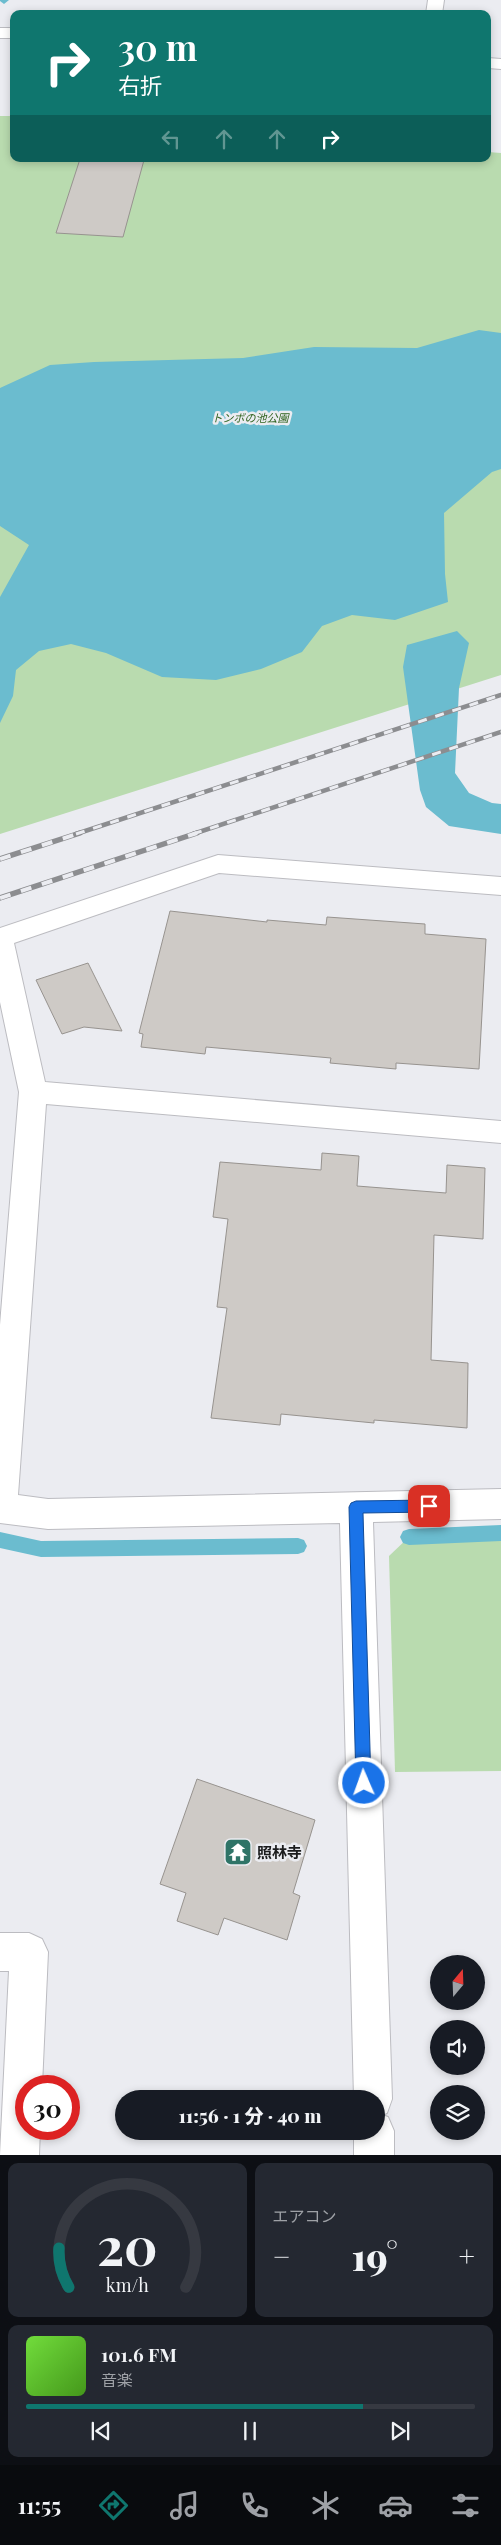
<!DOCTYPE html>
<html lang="ja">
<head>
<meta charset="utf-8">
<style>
	:root { --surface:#171b24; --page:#242831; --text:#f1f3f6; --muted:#9ea1a6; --line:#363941; --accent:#0f766e }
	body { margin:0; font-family:"Playfair Display","Noto Sans JP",serif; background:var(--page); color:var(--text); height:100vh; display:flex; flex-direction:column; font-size:19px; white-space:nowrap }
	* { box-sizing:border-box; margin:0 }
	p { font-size:16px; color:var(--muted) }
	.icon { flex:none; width:28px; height:28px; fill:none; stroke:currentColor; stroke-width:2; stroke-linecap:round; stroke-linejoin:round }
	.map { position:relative; height:2155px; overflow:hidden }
	.sheet { display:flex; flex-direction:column; gap:8px; padding:8px; background:#0d0f14; flex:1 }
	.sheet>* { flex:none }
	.guide { position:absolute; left:10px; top:10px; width:481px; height:152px; border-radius:10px; box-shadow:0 2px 8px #0003; background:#0f766e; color:#fff; overflow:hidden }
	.needle { width:32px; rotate:19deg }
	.fabs { position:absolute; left:430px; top:1955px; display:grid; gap:10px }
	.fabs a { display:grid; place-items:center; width:55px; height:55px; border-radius:50%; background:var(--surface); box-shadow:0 2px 8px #0003; font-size:25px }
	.speed { position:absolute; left:15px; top:2075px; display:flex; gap:10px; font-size:25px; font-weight:700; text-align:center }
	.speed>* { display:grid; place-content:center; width:65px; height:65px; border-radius:50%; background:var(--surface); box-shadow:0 2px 8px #0003; line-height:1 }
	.speed .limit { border:8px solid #d22; background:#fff; color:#111 }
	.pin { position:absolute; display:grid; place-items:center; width:42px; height:42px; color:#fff; margin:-21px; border-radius:10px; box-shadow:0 2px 8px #0006 }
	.me { position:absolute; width:55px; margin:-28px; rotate:358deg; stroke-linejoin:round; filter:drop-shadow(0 0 4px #0008) }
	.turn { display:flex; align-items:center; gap:18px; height:105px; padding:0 25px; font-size:22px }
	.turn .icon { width:65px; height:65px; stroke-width:2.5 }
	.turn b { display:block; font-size:35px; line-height:42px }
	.lanes { display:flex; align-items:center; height:48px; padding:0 25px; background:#0003; justify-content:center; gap:25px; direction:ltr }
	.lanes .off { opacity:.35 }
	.big { font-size:38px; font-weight:800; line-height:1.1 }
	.sheet .tile { flex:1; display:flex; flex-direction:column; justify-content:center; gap:8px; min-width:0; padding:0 18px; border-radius:10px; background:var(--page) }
	.sheet .dial { align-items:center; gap:0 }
	.dial svg { height:130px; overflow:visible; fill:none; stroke:var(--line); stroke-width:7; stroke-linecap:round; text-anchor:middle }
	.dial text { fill:var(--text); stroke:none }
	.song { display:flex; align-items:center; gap:15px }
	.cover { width:60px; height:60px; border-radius:8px; background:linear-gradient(135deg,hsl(100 70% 55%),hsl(100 70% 35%)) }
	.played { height:5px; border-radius:2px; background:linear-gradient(90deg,var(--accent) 75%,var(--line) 75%) }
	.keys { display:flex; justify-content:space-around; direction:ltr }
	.heat { display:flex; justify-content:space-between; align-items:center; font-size:28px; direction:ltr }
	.sheet .tiles { flex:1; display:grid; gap:8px; grid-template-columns:1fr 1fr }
	.tile:last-child { grid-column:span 2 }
	.trip { position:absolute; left:115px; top:2090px; width:270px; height:50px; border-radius:25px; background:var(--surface); box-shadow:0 2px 8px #0003; font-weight:800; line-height:50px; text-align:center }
	.menu { display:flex; height:80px; justify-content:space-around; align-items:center; background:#090b0e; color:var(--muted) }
	.menu .icon { width:35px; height:35px }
	.menu .active { color:var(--accent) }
	.menu b { font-size:22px; color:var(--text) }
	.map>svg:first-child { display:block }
</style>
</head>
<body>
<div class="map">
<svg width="501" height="2155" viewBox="0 0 501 2155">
	<rect width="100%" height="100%" fill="#ebecf1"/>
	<g fill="#b9dbaf">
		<path d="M0,116H14V159H488V152L501,153V675L0,834Z"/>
		<path d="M501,1533V1771L395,1772L389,1556L409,1537Z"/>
	</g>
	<g fill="#6bbccf">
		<path d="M479,330L501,333V469L492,472L444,513L445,574L448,602L395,620L352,615L322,626L302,652L261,669L216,680L162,677L106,653L71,644L39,651L16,670L13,696L0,723V597L29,545L0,526V388L50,365L94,362L243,358L314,347L417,348Z"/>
		<path d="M457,631L469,643L459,688L455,773L469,793L492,803L501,804V834L449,826L426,807L420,790L403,667L407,645Z"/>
	</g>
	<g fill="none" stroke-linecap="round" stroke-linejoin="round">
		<g fill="#6bbccf" fill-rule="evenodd">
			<path d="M9,0L4,4L0,1V0Z"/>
			<path d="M501,1525V1541L409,1545L403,1543L400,1537L403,1531L409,1529Z"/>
			<path d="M0,1532L41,1541L298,1538L304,1540L307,1546L304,1552L298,1554L41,1557L0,1548Z"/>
		</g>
	</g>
	<g fill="#cecac6" stroke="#97938f">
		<path d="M80,159L144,160L123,237L56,233Z"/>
		<path d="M170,911L267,922V920L326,925L327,917L425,924V934L486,939L479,1069L396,1063V1069L330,1063L331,1058L206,1047L205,1054L141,1047L143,1034L139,1033Z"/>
		<path d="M88,963L122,1031L84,1027L62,1034L36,980Z"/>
		<path d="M322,1153L359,1156L357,1186L446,1193L447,1165L485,1168L483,1239L434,1235L431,1360L468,1363L467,1428L374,1420V1423L281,1414L280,1425L211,1418L227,1308L217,1307L228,1219L213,1217L220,1162L321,1170Z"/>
		<path d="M197,1779L315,1820L293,1893L300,1896L287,1940L224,1918L218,1935L177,1921L186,1893L160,1884Z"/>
	</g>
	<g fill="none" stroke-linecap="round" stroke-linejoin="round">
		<defs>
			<g id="minor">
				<path d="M428,0H444L442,14H426Z"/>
				<rect x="0" y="28" width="14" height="10"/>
				<path d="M488,58L501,59V69L488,68Z"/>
				<path d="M218,855L501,877V895L219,873L14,943L45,1082L501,1121V1143L46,1104L18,1495L48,1499L501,1489V1519L373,1522L392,2099L387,2113L382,2115L388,2117L394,2131V2155H354V2131H376V2099H354L340,1523L48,1529L0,1523V1325L19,1092L0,1002V928Z"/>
				<path d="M0,1933H29L42,1939L48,1952L42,2086H26V2129H40L39,2155H0L9,1971H0Z"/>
			</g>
		</defs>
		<use href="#minor" stroke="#bcbcc1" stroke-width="2"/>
		<use href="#minor" fill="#fff" fill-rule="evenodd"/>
		<defs>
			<g id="rail-far1">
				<path d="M76,834L501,695"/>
				<path d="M193,834L501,732"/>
			</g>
			<g id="rail">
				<path d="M0,859L80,833"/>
				<path d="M0,898L197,833"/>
			</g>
		</defs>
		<use href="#rail-far1" stroke="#8c8d90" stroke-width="4.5"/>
		<use href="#rail" stroke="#8c8d90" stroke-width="5.5"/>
		<use href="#rail-far1" stroke="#ebecf1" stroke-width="3" stroke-dasharray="9" stroke-linecap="butt"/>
		<use href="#rail" stroke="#ebecf1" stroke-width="4" stroke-dasharray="11" stroke-linecap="butt"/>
	</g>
	<path fill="#1a73e8" stroke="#114b97" d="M429,1500L433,1501L435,1506L433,1510L429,1512L363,1513L371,1783L369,1788L364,1790L359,1788L356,1783L349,1507L351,1503L356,1501Z"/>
	<defs>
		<symbol id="temple-square" viewBox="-11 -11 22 22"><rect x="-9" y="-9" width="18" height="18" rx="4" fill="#2f7467" stroke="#ebecf1"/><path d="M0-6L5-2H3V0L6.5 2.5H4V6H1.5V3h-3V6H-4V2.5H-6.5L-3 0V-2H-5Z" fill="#fff"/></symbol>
	</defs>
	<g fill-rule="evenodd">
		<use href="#temple-square" x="222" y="1836" width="32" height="32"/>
	</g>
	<g text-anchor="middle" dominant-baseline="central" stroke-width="5" stroke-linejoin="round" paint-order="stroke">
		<g font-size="11" font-style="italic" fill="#30631f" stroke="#ebecf1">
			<text x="250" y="417">トンボの池公園</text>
		</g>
		<g font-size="15" font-weight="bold" fill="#1b1c1d" stroke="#ebecf1" text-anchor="start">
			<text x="257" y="1852">照林寺</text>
		</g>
	</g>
</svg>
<div class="fabs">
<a><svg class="needle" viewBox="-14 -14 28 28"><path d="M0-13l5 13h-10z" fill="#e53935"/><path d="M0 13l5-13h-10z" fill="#9ea1a6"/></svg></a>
<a><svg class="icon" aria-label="sound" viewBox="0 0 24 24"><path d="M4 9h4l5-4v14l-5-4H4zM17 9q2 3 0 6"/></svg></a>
<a><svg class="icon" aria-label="layers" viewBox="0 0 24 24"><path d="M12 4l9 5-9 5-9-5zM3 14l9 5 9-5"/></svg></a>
</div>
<div class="speed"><div class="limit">30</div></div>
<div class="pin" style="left:429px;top:1506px;background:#d93025"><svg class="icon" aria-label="arrive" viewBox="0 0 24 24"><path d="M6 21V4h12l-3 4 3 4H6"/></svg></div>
<svg class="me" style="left:364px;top:1783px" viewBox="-20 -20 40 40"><circle r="17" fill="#1a73e8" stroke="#fff" stroke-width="3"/><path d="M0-11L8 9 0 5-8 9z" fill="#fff"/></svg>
<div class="trip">11:56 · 1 分 · 40 m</div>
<div class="guide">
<div class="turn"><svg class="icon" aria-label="right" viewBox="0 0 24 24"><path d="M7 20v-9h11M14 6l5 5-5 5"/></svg><div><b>30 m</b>右折</div></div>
<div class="lanes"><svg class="icon off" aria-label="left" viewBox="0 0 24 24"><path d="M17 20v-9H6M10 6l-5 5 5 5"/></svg><svg class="icon off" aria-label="ahead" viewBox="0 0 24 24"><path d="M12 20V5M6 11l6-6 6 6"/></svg><svg class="icon off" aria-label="ahead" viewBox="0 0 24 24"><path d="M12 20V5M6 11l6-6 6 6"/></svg><svg class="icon" aria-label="right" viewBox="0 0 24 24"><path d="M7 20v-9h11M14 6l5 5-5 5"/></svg></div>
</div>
</div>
<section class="sheet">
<div class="tiles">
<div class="tile dial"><svg viewBox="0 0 100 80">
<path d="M14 69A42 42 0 1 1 86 69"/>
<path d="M14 69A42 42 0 0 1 8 45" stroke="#0f766e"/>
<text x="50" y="56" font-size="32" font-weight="700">20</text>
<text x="50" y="72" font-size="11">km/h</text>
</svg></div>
<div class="tile"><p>エアコン</p>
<div class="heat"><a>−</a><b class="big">19°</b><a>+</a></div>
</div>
<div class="tile">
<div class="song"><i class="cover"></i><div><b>101.6 FM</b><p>音楽</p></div></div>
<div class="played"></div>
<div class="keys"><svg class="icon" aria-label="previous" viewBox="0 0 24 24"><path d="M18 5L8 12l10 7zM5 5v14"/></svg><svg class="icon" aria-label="pause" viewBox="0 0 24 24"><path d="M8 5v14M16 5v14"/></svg><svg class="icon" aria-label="next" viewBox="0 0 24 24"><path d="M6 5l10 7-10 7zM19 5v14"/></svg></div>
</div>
</div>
</section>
<nav class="menu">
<b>11:55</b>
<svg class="icon active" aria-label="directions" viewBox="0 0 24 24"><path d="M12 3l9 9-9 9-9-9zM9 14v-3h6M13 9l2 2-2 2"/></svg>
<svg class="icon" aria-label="music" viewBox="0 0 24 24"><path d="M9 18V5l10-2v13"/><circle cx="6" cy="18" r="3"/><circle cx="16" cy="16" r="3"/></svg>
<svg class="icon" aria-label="phone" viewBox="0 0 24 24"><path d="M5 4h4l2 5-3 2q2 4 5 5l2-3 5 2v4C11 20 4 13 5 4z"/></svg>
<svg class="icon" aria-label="climate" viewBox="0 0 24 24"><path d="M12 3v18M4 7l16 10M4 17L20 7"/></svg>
<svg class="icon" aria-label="car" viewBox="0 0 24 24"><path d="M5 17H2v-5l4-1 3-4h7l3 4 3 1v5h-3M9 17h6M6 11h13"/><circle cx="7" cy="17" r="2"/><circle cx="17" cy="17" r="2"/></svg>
<svg class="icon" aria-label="filters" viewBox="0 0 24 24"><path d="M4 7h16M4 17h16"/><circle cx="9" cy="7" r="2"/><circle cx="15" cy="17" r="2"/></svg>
</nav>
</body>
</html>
